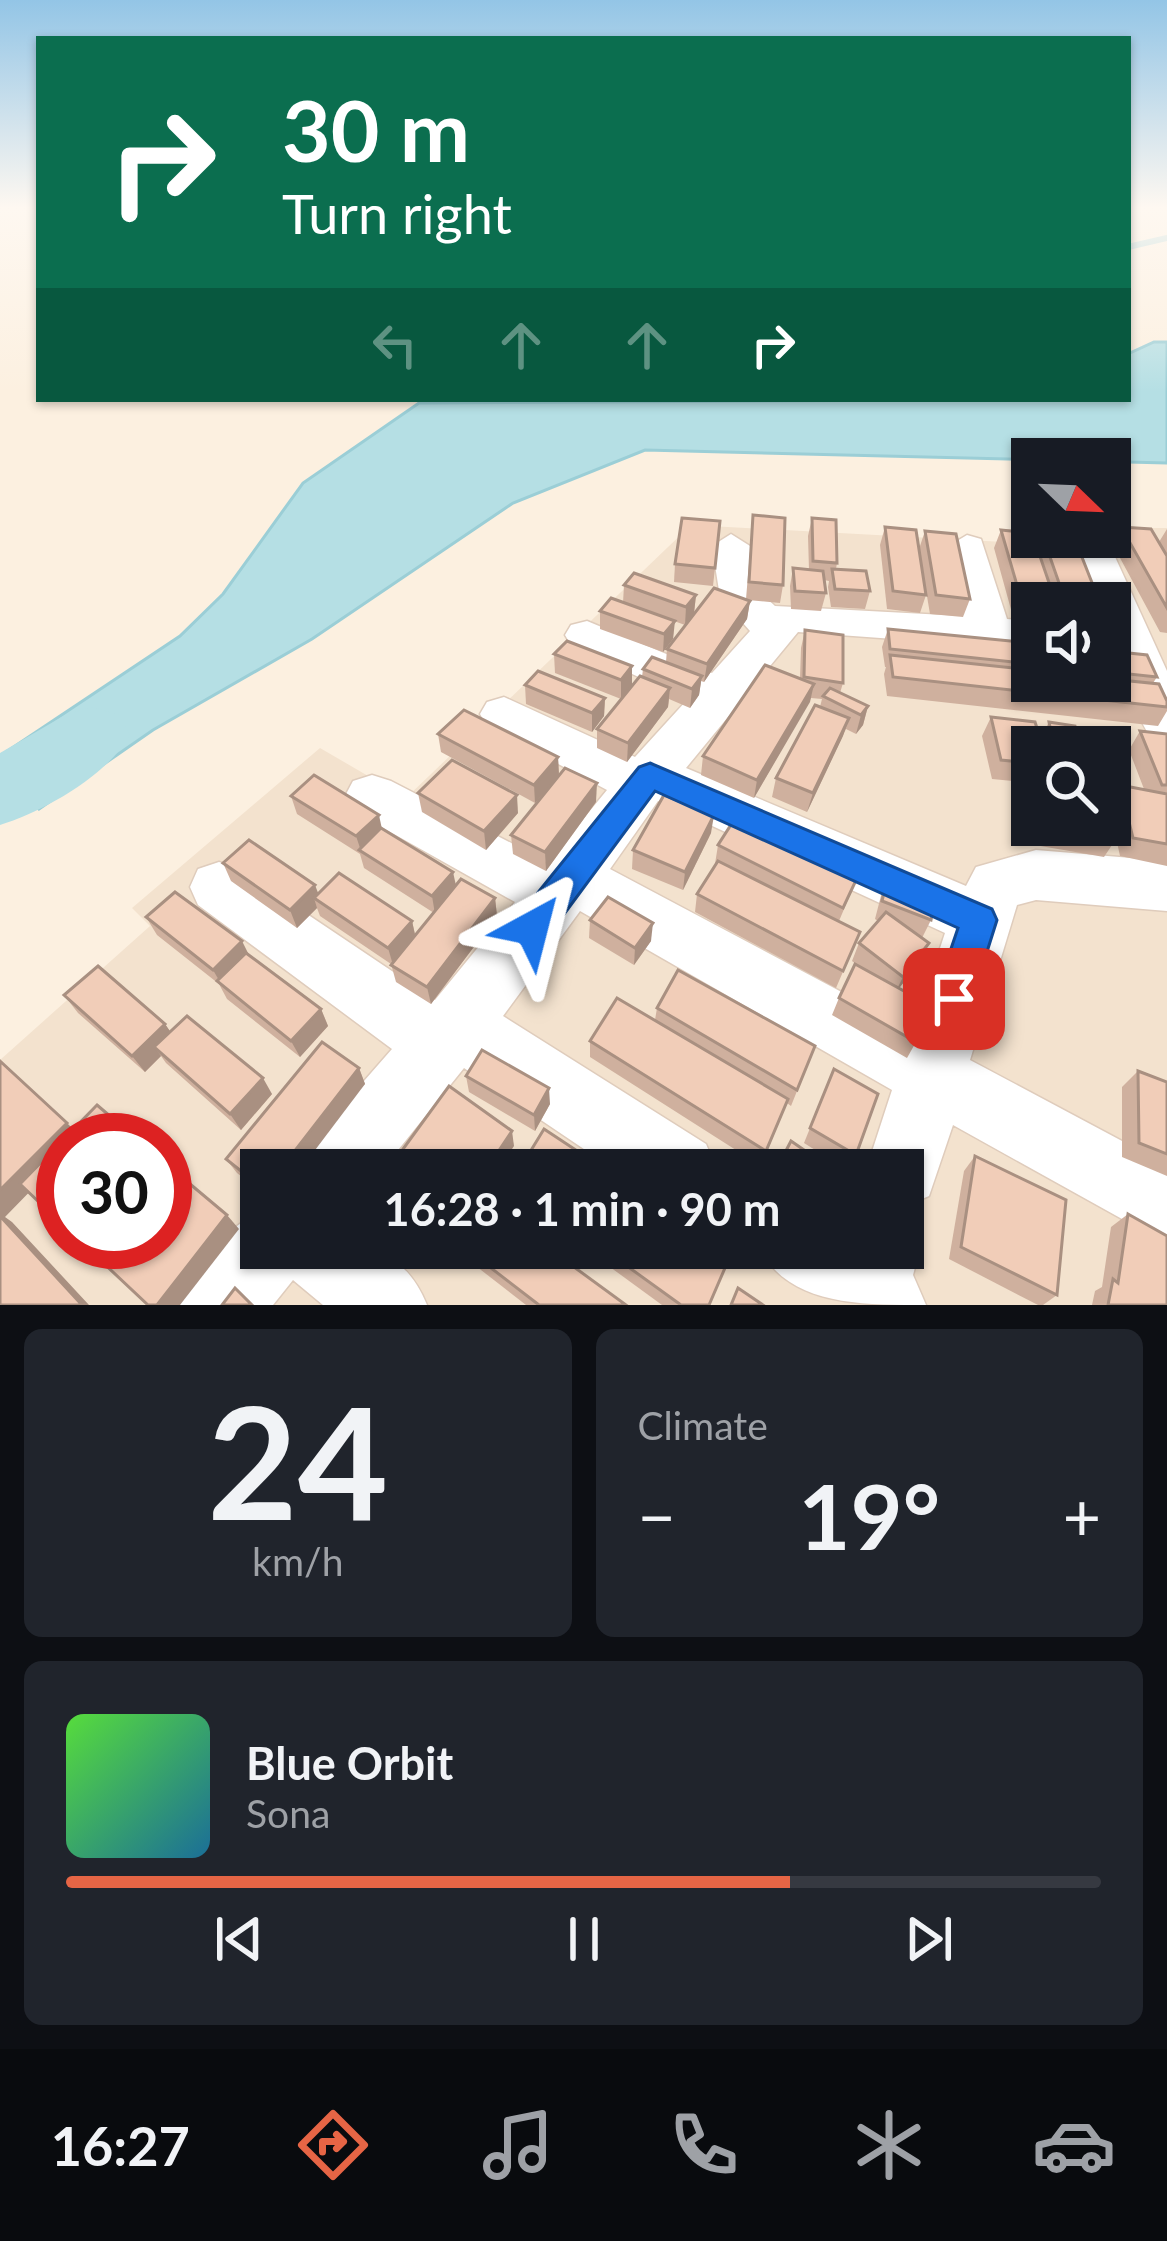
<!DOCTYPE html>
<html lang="en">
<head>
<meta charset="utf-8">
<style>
	:root { --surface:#171b24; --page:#20242c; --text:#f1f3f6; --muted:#9ea1a6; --line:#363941; --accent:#e66545 }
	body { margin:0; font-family:Lato,sans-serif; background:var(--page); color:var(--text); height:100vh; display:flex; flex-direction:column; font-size:45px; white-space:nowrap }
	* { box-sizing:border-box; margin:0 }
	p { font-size:39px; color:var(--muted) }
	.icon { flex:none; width:66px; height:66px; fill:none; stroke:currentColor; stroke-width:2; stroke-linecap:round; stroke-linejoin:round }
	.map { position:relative; height:1305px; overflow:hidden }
	.side { display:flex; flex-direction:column; gap:24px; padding:24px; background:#0d0f14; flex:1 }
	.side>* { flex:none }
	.top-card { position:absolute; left:36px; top:36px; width:1095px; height:366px; border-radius:0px; box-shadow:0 3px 9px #0004; background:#0b6e4f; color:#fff; overflow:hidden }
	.needle { width:78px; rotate:113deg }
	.tools { position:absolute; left:1011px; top:438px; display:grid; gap:24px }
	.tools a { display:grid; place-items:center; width:120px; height:120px; border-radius:0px; background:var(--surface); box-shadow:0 3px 9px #0004; font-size:60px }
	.speed { position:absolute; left:36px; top:1113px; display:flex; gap:24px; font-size:60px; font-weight:700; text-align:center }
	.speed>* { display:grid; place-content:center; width:156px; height:156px; border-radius:50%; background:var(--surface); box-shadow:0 3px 9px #0004; line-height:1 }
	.speed .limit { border:18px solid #d22; background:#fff; color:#111 }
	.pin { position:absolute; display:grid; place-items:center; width:102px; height:102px; color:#fff; margin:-51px; border-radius:24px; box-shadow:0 6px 18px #0006 }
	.me { position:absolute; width:132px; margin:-66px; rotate:38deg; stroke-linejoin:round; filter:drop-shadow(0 0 9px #0008) }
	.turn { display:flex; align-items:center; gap:42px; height:252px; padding:0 48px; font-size:54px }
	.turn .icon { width:156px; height:156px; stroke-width:2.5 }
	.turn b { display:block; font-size:84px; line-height:102px }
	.lanes { display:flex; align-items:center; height:114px; padding:0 48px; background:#0003; justify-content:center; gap:60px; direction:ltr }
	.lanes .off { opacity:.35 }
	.big { font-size:90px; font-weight:700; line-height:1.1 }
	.side .widget { flex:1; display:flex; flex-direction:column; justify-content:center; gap:18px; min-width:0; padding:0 42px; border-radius:18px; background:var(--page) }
	.side .dial { align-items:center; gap:0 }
	.dial b { font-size:156px; line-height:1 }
	.song { display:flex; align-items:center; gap:36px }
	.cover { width:144px; height:144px; border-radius:18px; background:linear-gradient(135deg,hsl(110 70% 55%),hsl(200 70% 35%)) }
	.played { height:12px; border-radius:6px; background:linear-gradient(90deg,var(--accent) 70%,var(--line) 70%) }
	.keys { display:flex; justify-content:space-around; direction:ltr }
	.heat { display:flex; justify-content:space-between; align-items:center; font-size:66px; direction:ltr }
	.side .tiles { flex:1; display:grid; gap:24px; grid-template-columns:1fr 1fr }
	.widget:last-child { grid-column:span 2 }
	.trip { position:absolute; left:240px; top:1149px; width:684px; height:120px; border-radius:0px; background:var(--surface); box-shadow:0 3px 9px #0004; font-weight:700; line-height:120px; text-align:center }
	.menu { display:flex; height:192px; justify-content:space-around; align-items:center; background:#090b0e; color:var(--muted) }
	.menu .icon { width:84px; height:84px }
	.menu .on { color:var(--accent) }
	.menu b { font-size:54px; color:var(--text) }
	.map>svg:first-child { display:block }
</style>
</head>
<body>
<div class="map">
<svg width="1167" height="1305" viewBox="0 0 1167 1305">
	<rect width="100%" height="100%" fill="#fcf0e0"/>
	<path fill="#f3e2ce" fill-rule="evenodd" d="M691,525L1004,542L1000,529H1032V537H1110V528H1167V1305H0V1060L150,926L132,908L320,748L406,798ZM1032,603H1110V681H1032ZM1032,747H1110V825H1032ZM63,1140H165V1242H63ZM261,1170H903V1248H261Z"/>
	<path fill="#b5dfe4" stroke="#9bced6" stroke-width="3" d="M1154,342H1167V463L645,450L513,503L312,639L153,730L39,809L0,767V756L180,636L223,594L303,483L419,403L1128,399V354Z"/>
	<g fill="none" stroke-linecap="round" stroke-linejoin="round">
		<path stroke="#9bced6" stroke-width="6" d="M1128,247L1167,238"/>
		<path fill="#b5dfe4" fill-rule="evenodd" d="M92,707L119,715L130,735C107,776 44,811 0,825V753L65,715Z"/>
		<defs>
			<g id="minor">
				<path d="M731,534L750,546L761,593L775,606L963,616L947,547L967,535L981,539L1007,619L1032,621V649L798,632L686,768L966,886L976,867L1036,850L1167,861V911L1036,900L1017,905L970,1060L1167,1165V1244L953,1125L929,1196L903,1207V1170H866L892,1090L580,911L503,1016L706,1144L717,1170H615L464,1068L382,1170H298L309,1144L392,1049L198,905L190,887L198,869L219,862L240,869L435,1000L515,902L353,811L345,796L353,781L372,775L391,781L548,862L607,790L487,726L480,714L487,702L504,697L635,757L687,700L571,645L565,635L571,625L587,621L712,673L750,631L720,597L712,546ZM658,801L945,933L913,1030L610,869Z"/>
				<path d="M1094,537L1111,548L1167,671V742L1150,737C1126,695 1110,651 1110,603H1094L1071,548L1077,540Z"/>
				<path d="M261,1212V1248C333,1248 395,1227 427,1305H323L293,1280L273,1305H179C194,1268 223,1228 261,1212Z"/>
				<path d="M903,1218L920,1248L913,1275L926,1305C858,1305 789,1305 759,1248H903Z"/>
			</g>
		</defs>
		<use href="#minor" stroke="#dfccbc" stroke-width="3"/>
		<use href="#minor" fill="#fff" fill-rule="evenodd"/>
	</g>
	<g fill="#cfb09e">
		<path d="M753,515L783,585L780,603L748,600L750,601L747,619L704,682L701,681L699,695L690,708L669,699L668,707L627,762L597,748V729L642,677L643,669L666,662L667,649L746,599Z"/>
		<path d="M812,518L837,563L836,569L870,591L865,609L831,607L828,587L829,581L824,580L826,593L821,611L791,609L790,586L793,568L809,570L808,536Z"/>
		<path d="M720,521L713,586L674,582L675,564Z"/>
		<path d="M885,527L926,595L920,613L887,609L880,545Z"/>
		<path d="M1121,527L1159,542L1167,529V633L1160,632L1113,545Z"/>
		<path d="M1001,530L1035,541L1037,537H1074L1100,603H1032V626L1015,624L994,548Z"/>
		<path d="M925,531L970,599L963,617L930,614L919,549Z"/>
		<path d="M624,585L696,595L694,613L685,625L674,621L673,639L663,652L600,629V611L623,603Z"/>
		<path d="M888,629L1032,643V681H1110V651L1157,677L1153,683L1167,701V711L1158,726L887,696L884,674L886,667H885L882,647Z"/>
		<path d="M805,630L843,683L840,693L868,706L863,725L856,734L846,729L807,812L772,797L776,778L820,707L822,699L811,698L754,798L701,775L703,756L800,678L801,648Z"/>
		<path d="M554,654L632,685L621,699L555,673Z"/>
		<path d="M525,685L605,698L604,716L592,732L526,704Z"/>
		<path d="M991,717L1040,739L1049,722L1079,747H1032V783L992,779L982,736Z"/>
		<path d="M1140,731L1167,734V866L1120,856L1110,810V802L1120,785L1144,789L1129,750Z"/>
		<path d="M438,734L558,757L559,776L535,803L441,752Z"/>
		<path d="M1032,789V825H1110L1116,839L1104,857L1029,844L1023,806Z"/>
		<path d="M418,793L518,813L486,850L422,812Z"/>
		<path d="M291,796L382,828L456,886L495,898L497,916L431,1004L396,982L391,964L320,916L317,908L297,928L231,881L223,863L412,921L415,935L434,913L364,868L360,854L297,814Z"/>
		<path d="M596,802L546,871L513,854L511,835Z"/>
		<path d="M711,833L683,890L632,869L633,850Z"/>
		<path d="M718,845L858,876L839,921L860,932L836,988L695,912L697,894L716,864H715Z"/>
		<path d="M890,870L931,920L922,938L929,943L920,961L899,988L916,1042L907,1058L832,1015L839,998L857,965L852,961L859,943L878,921L875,919L883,888Z"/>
		<path d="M146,917L249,956L321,1009L328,1026L300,1057L227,999L219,984L157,935Z"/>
		<path d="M590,920L651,941L634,965L589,938Z"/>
		<path d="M64,995L165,1024L170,1032L272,1094L241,1130L166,1063L161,1056L145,1072L78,1013Z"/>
		<path d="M657,1008L815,1046L791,1106L787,1103L761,1166L590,1057V1041L655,1020Z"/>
		<path d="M359,1068L365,1084L261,1170V1192L237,1173L226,1159Z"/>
		<path d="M834,1069L856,1155L847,1170L804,1143Z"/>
		<path d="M1138,1071L1167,1082V1176L1122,1157V1087Z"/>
		<path d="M466,1076L550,1104L535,1131L469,1092Z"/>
		<path d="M975,1156L1057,1295L1043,1305H1038L949,1259L964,1171Z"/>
		<path d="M1128,1214L1167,1305H1092L1095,1291L1102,1287L1111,1227Z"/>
		<path d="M460,1248H548L626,1305H526L463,1256Z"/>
		<path d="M584,1248H722L710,1305H662Z"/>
	</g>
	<g fill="#a99081">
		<path d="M696,595L694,613L685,625L686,607Z"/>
		<path d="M750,601L747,619L704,682L707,664Z"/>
		<path d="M675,621L673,639L663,652L664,634Z"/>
		<path d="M632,666V685L621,699V680Z"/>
		<path d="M702,676L699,695L690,708L692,689Z"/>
		<path d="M814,684L810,702L754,798L757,780Z"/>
		<path d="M670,688L668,707L627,762L628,743Z"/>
		<path d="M605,698L604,716L592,732V713Z"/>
		<path d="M868,706L863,725L856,734L861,715Z"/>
		<path d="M849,718L843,736L807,812L813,793Z"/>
		<path d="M558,757L559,776L535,803L534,785Z"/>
		<path d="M597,783L596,802L546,871L545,852Z"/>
		<path d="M517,795L518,813L486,850L484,831Z"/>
		<path d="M379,815L383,834L361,851L356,836Z"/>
		<path d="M714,815L711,833L683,890L685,872Z"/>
		<path d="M453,872L457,890L435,914L432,896Z"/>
		<path d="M315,885L322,903L314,898L317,908L297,928L290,910Z"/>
		<path d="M495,898L497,916L431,1004L427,987Z"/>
		<path d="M412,921L416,939L393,965L388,948Z"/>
		<path d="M653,923L651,941L634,965L635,948Z"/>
		<path d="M242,941L251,959L223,987L213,970Z"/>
		<path d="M929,943L920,961L894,995L903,977Z"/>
		<path d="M321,1009L328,1026L300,1057L291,1041Z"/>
		<path d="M165,1024L177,1041L154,1047L161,1056L145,1072L132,1056Z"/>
		<path d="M359,1068L365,1084L300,1170H280Z"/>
		<path d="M263,1078L272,1094L241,1130L230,1114Z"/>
		<path d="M549,1088L550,1104L535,1131L534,1115Z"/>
		<path d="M67,1123L82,1138L5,1217L12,1222L89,1305H82L0,1222V1190Z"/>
		<path d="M512,1131L514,1146L498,1170H486Z"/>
		<path d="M227,1215L239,1229L180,1305H157Z"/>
	</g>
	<g fill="#f1cdb8" stroke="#a99081" stroke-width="3">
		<path d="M753,515L785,518L783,585L749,582Z"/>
		<path d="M682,518L720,521L715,568L675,564Z"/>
		<path d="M812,518L836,520L837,563L813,561Z"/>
		<path d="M885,527L916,530L926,595L893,591Z"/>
		<path d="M1121,527L1151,529L1167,556V608Z"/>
		<path d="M1001,530L1032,533L1056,603H1032V607L1023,606Z"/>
		<path d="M925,531L956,534L970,599L936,595Z"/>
		<path d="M1043,537H1074L1100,603H1066Z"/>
		<path d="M793,568L823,571L826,593L795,591Z"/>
		<path d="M832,569L866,571L870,591L835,589Z"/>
		<path d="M634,573L696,595L686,607L624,585Z"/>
		<path d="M714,588L750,601L707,664L667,649Z"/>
		<path d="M611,598L675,621L664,634L600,611Z"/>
		<path d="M888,629L1032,643V664L890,649Z"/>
		<path d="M805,630L843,635V683L804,677Z"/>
		<path d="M567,641L632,666L621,680L554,654Z"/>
		<path d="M1110,651L1147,655L1157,677L1110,672Z"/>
		<path d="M890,655L1032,670V681H1110V679L1159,684L1167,701V707L893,677Z"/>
		<path d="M652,657L702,676L692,689L643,669Z"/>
		<path d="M765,665L814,684L757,780L703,756Z"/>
		<path d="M538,671L605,698L592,713L525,685Z"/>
		<path d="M640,676L670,688L628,743L597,729Z"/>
		<path d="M830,688L868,706L861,715L823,696Z"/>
		<path d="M815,705L849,718L813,793L776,778Z"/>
		<path d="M464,710L558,757L534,785L438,734Z"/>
		<path d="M991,717L1035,722L1043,747H1032V763L1001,760Z"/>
		<path d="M1049,722L1075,726L1079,747H1054Z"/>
		<path d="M1140,731L1167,734V785H1162Z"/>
		<path d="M452,760L517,795L484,831L418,793Z"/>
		<path d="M565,768L597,783L545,852L511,835Z"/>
		<path d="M314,775L379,815L356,836L291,796Z"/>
		<path d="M1120,785L1167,794V844L1133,838Z"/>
		<path d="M664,795L714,815L685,872L633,850Z"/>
		<path d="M1110,815L1116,839L1039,825H1110Z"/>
		<path d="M736,817L858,876L843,908L718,845Z"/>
		<path d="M381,828L453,872L432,896L359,850Z"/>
		<path d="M249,840L315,885L290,910L223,863Z"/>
		<path d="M718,861L860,932L843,971L697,894Z"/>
		<path d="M890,870L937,888L931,920L882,901Z"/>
		<path d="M339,873L412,921L388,948L314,898Z"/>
		<path d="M461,879L495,898L427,987L391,965Z"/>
		<path d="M175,892L242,941L213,970L146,917Z"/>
		<path d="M608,897L653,923L635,948L590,920Z"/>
		<path d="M886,912L929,943L903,977L859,943Z"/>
		<path d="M246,953L321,1009L291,1041L217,981Z"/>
		<path d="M855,964L931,1006L916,1042L839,998Z"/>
		<path d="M98,966L165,1024L132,1056L64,995Z"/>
		<path d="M678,970L815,1046L797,1090L657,1008Z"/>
		<path d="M617,998L788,1099L766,1151L590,1041Z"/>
		<path d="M187,1016L263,1078L230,1114L154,1047Z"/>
		<path d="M322,1042L359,1068L280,1170H261V1187L226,1159Z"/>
		<path d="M482,1050L549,1088L534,1115L466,1076Z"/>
		<path d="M0,1061L67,1123L0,1190Z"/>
		<path d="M834,1069L878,1094L856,1155L810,1128Z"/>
		<path d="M1138,1071L1167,1082V1154L1139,1143Z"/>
		<path d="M449,1086L512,1131L486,1170H408L395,1160Z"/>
		<path d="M97,1105L138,1140H63V1225L20,1184Z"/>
		<path d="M544,1129L606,1170H519Z"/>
		<path d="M791,1141L833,1170H776Z"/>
		<path d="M975,1156L1066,1200L1057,1295L961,1247Z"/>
		<path d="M165,1163L227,1215L157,1305H148L81,1242H165Z"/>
		<path d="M1128,1214L1167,1236V1305H1108L1113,1279L1118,1283Z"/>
		<path d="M0,1216L82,1305H0Z"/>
		<path d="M465,1248H548L626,1305H539Z"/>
		<path d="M602,1248H722L731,1254L709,1305H681Z"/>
		<path d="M235,1288L252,1305H222Z"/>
		<path d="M738,1288L763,1305H731Z"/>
	</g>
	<linearGradient id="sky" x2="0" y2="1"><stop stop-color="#93c5e6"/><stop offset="0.53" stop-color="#fef8f1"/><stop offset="1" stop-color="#fef8f1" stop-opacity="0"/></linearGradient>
	<rect width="1167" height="392" fill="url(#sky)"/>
	<path fill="#1a73e8" stroke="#114b97" stroke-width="3" d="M650,763L992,909L997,920L968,1012L954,1018L940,1012L934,999L958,928L655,791L545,940L532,944L519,940L514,928L519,916L639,767Z"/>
</svg>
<div class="tools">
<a><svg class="needle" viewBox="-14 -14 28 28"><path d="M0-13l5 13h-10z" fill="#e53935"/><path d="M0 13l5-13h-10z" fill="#9ea1a6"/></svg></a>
<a><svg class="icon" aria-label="sound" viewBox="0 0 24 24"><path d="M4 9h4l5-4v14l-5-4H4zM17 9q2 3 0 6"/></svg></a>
<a><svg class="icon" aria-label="search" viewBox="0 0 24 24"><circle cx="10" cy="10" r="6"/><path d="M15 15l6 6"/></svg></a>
</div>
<div class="speed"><div class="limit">30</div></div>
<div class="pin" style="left:954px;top:999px;background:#d93025"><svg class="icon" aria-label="arrive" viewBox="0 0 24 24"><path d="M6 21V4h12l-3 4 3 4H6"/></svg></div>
<svg class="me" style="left:532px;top:928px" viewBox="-20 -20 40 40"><path d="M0-17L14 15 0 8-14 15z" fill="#1a73e8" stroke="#fff" stroke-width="4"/></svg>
<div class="trip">16:28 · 1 min · 90 m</div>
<div class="top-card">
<div class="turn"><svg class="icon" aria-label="right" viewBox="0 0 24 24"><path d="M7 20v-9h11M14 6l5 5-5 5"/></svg><div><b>30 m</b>Turn right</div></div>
<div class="lanes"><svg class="icon off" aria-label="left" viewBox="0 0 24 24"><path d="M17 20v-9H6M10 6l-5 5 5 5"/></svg><svg class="icon off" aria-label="ahead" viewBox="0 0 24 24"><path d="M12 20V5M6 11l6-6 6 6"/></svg><svg class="icon off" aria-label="ahead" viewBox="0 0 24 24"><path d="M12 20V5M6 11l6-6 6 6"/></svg><svg class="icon" aria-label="right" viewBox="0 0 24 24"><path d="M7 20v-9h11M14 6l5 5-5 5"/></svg></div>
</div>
</div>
<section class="side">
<div class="tiles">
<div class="widget dial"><b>24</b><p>km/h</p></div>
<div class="widget"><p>Climate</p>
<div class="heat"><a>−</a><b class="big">19°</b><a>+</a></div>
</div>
<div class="widget">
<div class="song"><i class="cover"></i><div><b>Blue Orbit</b><p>Sona</p></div></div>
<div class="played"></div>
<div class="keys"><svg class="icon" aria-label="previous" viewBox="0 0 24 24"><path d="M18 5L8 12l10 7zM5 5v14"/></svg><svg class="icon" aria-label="pause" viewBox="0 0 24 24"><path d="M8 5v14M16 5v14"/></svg><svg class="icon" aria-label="next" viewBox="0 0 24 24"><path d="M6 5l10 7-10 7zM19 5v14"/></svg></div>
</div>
</div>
</section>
<nav class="menu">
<b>16:27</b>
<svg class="icon on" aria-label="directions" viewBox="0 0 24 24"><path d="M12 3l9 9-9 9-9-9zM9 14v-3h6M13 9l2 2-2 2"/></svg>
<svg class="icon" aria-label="music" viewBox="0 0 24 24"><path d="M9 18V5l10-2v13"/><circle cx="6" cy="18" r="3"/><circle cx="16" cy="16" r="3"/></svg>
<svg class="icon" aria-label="phone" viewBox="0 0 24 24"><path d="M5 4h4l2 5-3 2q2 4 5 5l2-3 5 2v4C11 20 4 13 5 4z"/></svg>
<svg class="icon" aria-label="climate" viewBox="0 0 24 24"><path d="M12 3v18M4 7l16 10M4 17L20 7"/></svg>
<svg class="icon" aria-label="car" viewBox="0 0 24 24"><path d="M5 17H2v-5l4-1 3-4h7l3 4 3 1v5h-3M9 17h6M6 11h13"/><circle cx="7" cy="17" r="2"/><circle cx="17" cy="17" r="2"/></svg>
</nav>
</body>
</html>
